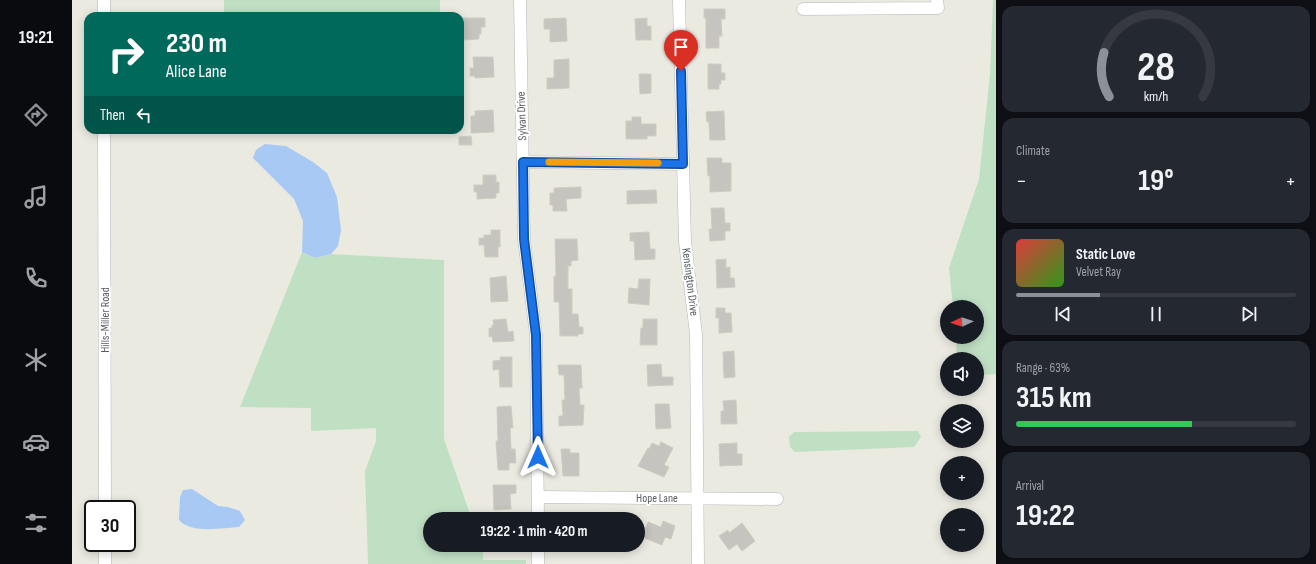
<!DOCTYPE html>
<html lang="en">
<head>
<meta charset="utf-8">
<style>
	:root { --surface:#171b24; --page:#242831; --text:#f1f3f6; --muted:#9ea1a6; --line:#363941; --accent:#8c9099 }
	body { margin:0; font-family:"Sofia Sans Condensed",sans-serif; background:var(--page); color:var(--text); height:100vh; display:flex; flex-direction:column; font-size:15px; white-space:nowrap }
	* { box-sizing:border-box; margin:0 }
	p { font-size:13px; color:var(--muted) }
	.icon { flex:none; width:22px; height:22px; fill:none; stroke:currentColor; stroke-width:2; stroke-linecap:round; stroke-linejoin:round }
	.map { position:relative; flex:1; overflow:hidden }
	.details { display:flex; flex-direction:column; gap:6px; padding:6px; background:#0d0f14; width:320px }
	.details>* { flex:none }
	.hud { position:absolute; left:12px; top:12px; width:380px; height:122px; border-radius:12px; box-shadow:0 2px 10px #0003; background:#00695c; color:#fff; overflow:hidden }
	.needle { width:26px; rotate:266deg }
	.fabs { position:absolute; left:868px; top:300px; display:grid; gap:8px }
	.fabs a { display:grid; place-items:center; width:44px; height:44px; border-radius:50%; background:var(--surface); box-shadow:0 2px 10px #0003; font-size:20px }
	.speed { position:absolute; left:12px; top:500px; display:flex; gap:8px; font-size:20px; font-weight:700; text-align:center }
	.speed>* { display:grid; place-content:center; width:52px; height:52px; border-radius:50%; background:var(--surface); box-shadow:0 2px 10px #0003; line-height:1 }
	.speed .limit { border:2px solid #111; border-radius:6px; background:#fff; color:#111 }
	.pin { position:absolute; display:grid; place-items:center; width:34px; height:34px; color:#fff; margin:-41px -17px; border-radius:50% 50% 50% 0; rotate:-45deg; box-shadow:0 0 4px #0007 }
	.pin .icon { rotate:45deg }
	.me { position:absolute; width:44px; margin:-22px; rotate:0deg; stroke-linejoin:round; filter:drop-shadow(0 0 3px #0008) }
	.turn { display:flex; align-items:center; gap:14px; height:84px; padding:0 16px; font-size:18px }
	.turn .icon { width:52px; height:52px; stroke-width:2.5 }
	.turn b { display:block; font-size:28px; line-height:34px }
	.then { display:flex; align-items:center; height:38px; padding:0 16px; background:#0003; gap:8px; font-size:15px }
	.big { font-size:30px; font-weight:700; line-height:1.1 }
	.details .widget { flex:1; display:flex; flex-direction:column; justify-content:center; gap:6px; min-width:0; padding:0 14px; border-radius:12px; background:var(--page) }
	.details .dial { align-items:center; gap:0 }
	.dial svg { height:104px; overflow:visible; fill:none; stroke:var(--line); stroke-width:7; stroke-linecap:round; text-anchor:middle }
	.dial text { fill:var(--text); stroke:none }
	.song { display:flex; align-items:center; gap:12px }
	.cover { width:48px; height:48px; border-radius:6px; background:linear-gradient(135deg,hsl(0 70% 55%),hsl(110 70% 35%)) }
	.played { height:4px; border-radius:2px; background:linear-gradient(90deg,var(--accent) 30%,var(--line) 30%) }
	.keys { display:flex; justify-content:space-around; direction:ltr }
	.heat { display:flex; justify-content:space-between; align-items:center; font-size:22px; direction:ltr }
	.charge { height:6px; border-radius:3px; background:linear-gradient(90deg,#34c759 63%,var(--line) 0) }
	.trip { position:absolute; left:351px; top:512px; width:222px; height:40px; border-radius:20px; background:var(--surface); box-shadow:0 2px 10px #0003; font-weight:700; line-height:40px; text-align:center }
	main { display:flex; flex:1; min-height:0 }
	.menu { display:flex; flex-direction:column; width:72px; justify-content:space-around; align-items:center; background:#090b0e; color:var(--muted) }
	.menu .icon { width:28px; height:28px }
	.menu .current { color:var(--accent) }
	.menu b { font-size:18px; color:var(--text) }
	.map>svg:first-child { display:block }
</style>
</head>
<body>
<main>
<nav class="menu">
<b>19:21</b>
<svg class="icon current" aria-label="directions" viewBox="0 0 24 24"><path d="M12 3l9 9-9 9-9-9zM9 14v-3h6M13 9l2 2-2 2"/></svg>
<svg class="icon" aria-label="music" viewBox="0 0 24 24"><path d="M9 18V5l10-2v13"/><circle cx="6" cy="18" r="3"/><circle cx="16" cy="16" r="3"/></svg>
<svg class="icon" aria-label="phone" viewBox="0 0 24 24"><path d="M5 4h4l2 5-3 2q2 4 5 5l2-3 5 2v4C11 20 4 13 5 4z"/></svg>
<svg class="icon" aria-label="climate" viewBox="0 0 24 24"><path d="M12 3v18M4 7l16 10M4 17L20 7"/></svg>
<svg class="icon" aria-label="car" viewBox="0 0 24 24"><path d="M5 17H2v-5l4-1 3-4h7l3 4 3 1v5h-3M9 17h6M6 11h13"/><circle cx="7" cy="17" r="2"/><circle cx="17" cy="17" r="2"/></svg>
<svg class="icon" aria-label="filters" viewBox="0 0 24 24"><path d="M4 7h16M4 17h16"/><circle cx="9" cy="7" r="2"/><circle cx="15" cy="17" r="2"/></svg>
</nav>
<div class="map">
<svg width="924" height="564" viewBox="0 0 924 564">
	<rect width="100%" height="100%" fill="#ebeae1"/>
	<g fill="#c0e0c4">
		<rect x="152" y="0" width="216" height="16"/>
		<path d="M921,0H924V374L905,375V359H885L884,337H905V307H881L877,268L907,179L918,74Z"/>
		<path d="M230,252L243,258L259,254L372,260V439L398,514L407,519H358V545H411V560H454V564H296L293,471L304,441V428L239,431V408L168,407Z"/>
		<path d="M846,431L849,437L842,447L723,452L718,447L717,437L722,432Z"/>
	</g>
	<g fill="#a7c9f4">
		<path d="M193,144L214,146L241,162L255,173L265,197L269,230L266,246L259,254L243,258L230,252L231,221L222,199L181,158L184,150Z"/>
		<path d="M120,489L146,506L156,507L168,511L173,520L167,527C150,528 119,534 107,520L108,497L111,490Z"/>
	</g>
	<g fill="#c6c4be" stroke="#ceccc0">
		<path d="M632,9H653V19H649L650,36H647V48H634V18H632Z"/>
		<path d="M391,18H413V27H409V34H407V39L391,40Z"/>
		<path d="M494,18L495,41L478,42V29H472V19Z"/>
		<path d="M575,18V26H579V40H564L563,19Z"/>
		<path d="M401,57H421L422,77L403,78V76H398V68H402Z"/>
		<path d="M497,59V88L475,89V78H482V60Z"/>
		<path d="M636,64H649V73H653V80H649V84H647V89H636Z"/>
		<path d="M567,74H579V93L568,94Z"/>
		<path d="M421,110L422,132L399,133V116H403V111Z"/>
		<path d="M652,111L653,140H638L637,122H635L634,112Z"/>
		<path d="M560,117H569V124H584V136H575V139H554V121H560Z"/>
		<path d="M399,136L400,145H387V137Z"/>
		<path d="M635,158H650V163H659V191L638,192V176H636Z"/>
		<path d="M411,175H424V182H427V193H424V198L405,199V192H402V185H411Z"/>
		<path d="M509,187V198L494,199L495,211H481V205H478V193H482V188Z"/>
		<path d="M584,190L585,203L555,204V191Z"/>
		<path d="M639,208H652L653,223H658V231H653V240L638,241L637,229H640Z"/>
		<path d="M419,230H428V247H426V257H413L412,245H407V238H412V235H419Z"/>
		<path d="M577,232L578,249H583V259L563,260L562,241H558V233Z"/>
		<path d="M483,239H505L506,260L499,261V266H496V289H500V314H506L507,327H511V334H506V336H488L487,302H482V276H484Z"/>
		<path d="M654,259V268L658,267V278H662L663,287L645,288L644,260Z"/>
		<path d="M434,276L436,301L419,302L418,278Z"/>
		<path d="M567,279H578L577,305L556,303L557,288L566,289Z"/>
		<path d="M644,308H653V313H659L660,332L647,333V318H644Z"/>
		<path d="M434,319L436,332L441,331L442,341L421,342L420,336L417,337V328H420V325H422L421,320Z"/>
		<path d="M571,319H585V345H568L569,328H571Z"/>
		<path d="M662,351L663,377L652,378L651,352Z"/>
		<path d="M428,357H440V387H428L427,369L421,370V361L429,360Z"/>
		<path d="M589,364L590,377H601V385L576,386L575,365Z"/>
		<path d="M486,365H509L510,388H507L508,405H512L511,425L487,426V416H491L490,400H493L492,375H487Z"/>
		<path d="M664,400L665,424H649V411H652L651,401Z"/>
		<path d="M583,404H597L599,428L584,429Z"/>
		<path d="M439,406L441,428H438L439,449H443L444,463H437V470H426L424,441H426L425,407Z"/>
		<path d="M589,442L601,448L592,465L597,467L592,477L566,466L576,448L577,449L580,443L587,446Z"/>
		<path d="M665,443V454H670V465L648,466L647,444Z"/>
		<path d="M489,449H498V453H507V476H491Z"/>
		<path d="M421,485H444V493L438,494L439,509L422,510Z"/>
		<path d="M591,521L603,526L599,539L593,537L590,545L570,537L576,522L589,527Z"/>
		<path d="M670,523L683,541L670,551L665,544L657,550L647,536L656,530L657,533Z"/>
	</g>
	<g fill="none" stroke-linecap="round" stroke-linejoin="round">
		<defs>
			<g id="minor">
				<path d="M448,0L452,239L464,335L466,519"/>
				<path d="M607,0L613,242L624,334L626,564"/>
				<path d="M731,9L866,8L865,0"/>
				<path d="M32,16V0"/>
				<path d="M32,130L33,509"/>
				<path d="M451,162L611,164"/>
				<path d="M466,497L705,499"/>
				<path d="M33,543V564"/>
				<path d="M466,545V564"/>
			</g>
		</defs>
		<use href="#minor" stroke="#b3b6ba" stroke-width="13"/>
		<use href="#minor" stroke="#fff" stroke-width="12"/>
	</g>
	<g fill="none" stroke-linecap="round" stroke-linejoin="round">
		<defs>
			<path id="route" d="M466,457L464,335L452,239L451,162L611,164L609,71"/>
		</defs>
		<use href="#route" stroke="#114b97" stroke-width="10"/>
		<use href="#route" stroke="#1a73e8" stroke-width="7"/>
		<path stroke="#f59e0b" stroke-width="7" d="M477,162L586,163"/>
	</g>
	<g text-anchor="middle" dominant-baseline="central" stroke-width="4" stroke-linejoin="round" paint-order="stroke">
		<g font-size="12" fill="#595c60" stroke="#fff">
			<text transform="translate(450 116) rotate(-92)">Sylvan Drive</text>
			<text transform="translate(618 282) rotate(83)">Kensington Drive</text>
			<text transform="translate(33 320) rotate(-90)">Hills-Miller Road</text>
			<text x="585" y="498">Hope Lane</text>
		</g>
	</g>
</svg>
<div class="fabs">
<a><svg class="needle" viewBox="-14 -14 28 28"><path d="M0-13l5 13h-10z" fill="#e53935"/><path d="M0 13l5-13h-10z" fill="#9ea1a6"/></svg></a>
<a><svg class="icon" aria-label="sound" viewBox="0 0 24 24"><path d="M4 9h4l5-4v14l-5-4H4zM17 9q2 3 0 6"/></svg></a>
<a><svg class="icon" aria-label="layers" viewBox="0 0 24 24"><path d="M12 4l9 5-9 5-9-5zM3 14l9 5 9-5"/></svg></a>
<a>+</a>
<a>−</a>
</div>
<div class="speed"><div class="limit">30</div></div>
<div class="pin" style="left:609px;top:71px;background:#d93025"><svg class="icon" aria-label="arrive" viewBox="0 0 24 24"><path d="M6 21V4h12l-3 4 3 4H6"/></svg></div>
<svg class="me" style="left:466px;top:457px" viewBox="-20 -20 40 40"><path d="M0-17L14 15 0 8-14 15z" fill="#1a73e8" stroke="#fff" stroke-width="4"/></svg>
<div class="trip">19:22 · 1 min · 420 m</div>
<div class="hud">
<div class="turn"><svg class="icon" aria-label="right" viewBox="0 0 24 24"><path d="M7 20v-9h11M14 6l5 5-5 5"/></svg><div><b>230 m</b>Alice Lane</div></div>
<div class="then">Then<svg class="icon" aria-label="left" viewBox="0 0 24 24"><path d="M17 20v-9H6M10 6l-5 5 5 5"/></svg></div>
</div>
</div>
<section class="details">
<div class="widget dial"><svg viewBox="0 0 100 80">
<path d="M14 69A42 42 0 1 1 86 69"/>
<path d="M14 69A42 42 0 0 1 10 35" stroke="#8c9099"/>
<text x="50" y="56" font-size="32" font-weight="700">28</text>
<text x="50" y="72" font-size="11">km/h</text>
</svg></div>
<div class="widget"><p>Climate</p>
<div class="heat"><a>−</a><b class="big">19°</b><a>+</a></div>
</div>
<div class="widget">
<div class="song"><i class="cover"></i><div><b>Static Love</b><p>Velvet Ray</p></div></div>
<div class="played"></div>
<div class="keys"><svg class="icon" aria-label="previous" viewBox="0 0 24 24"><path d="M18 5L8 12l10 7zM5 5v14"/></svg><svg class="icon" aria-label="pause" viewBox="0 0 24 24"><path d="M8 5v14M16 5v14"/></svg><svg class="icon" aria-label="next" viewBox="0 0 24 24"><path d="M6 5l10 7-10 7zM19 5v14"/></svg></div>
</div>
<div class="widget"><p>Range · 63%</p><b class="big">315 km</b><div class="charge"></div></div>
<div class="widget"><p>Arrival</p><b class="big">19:22</b></div>
</section>
</main>
</body>
</html>
